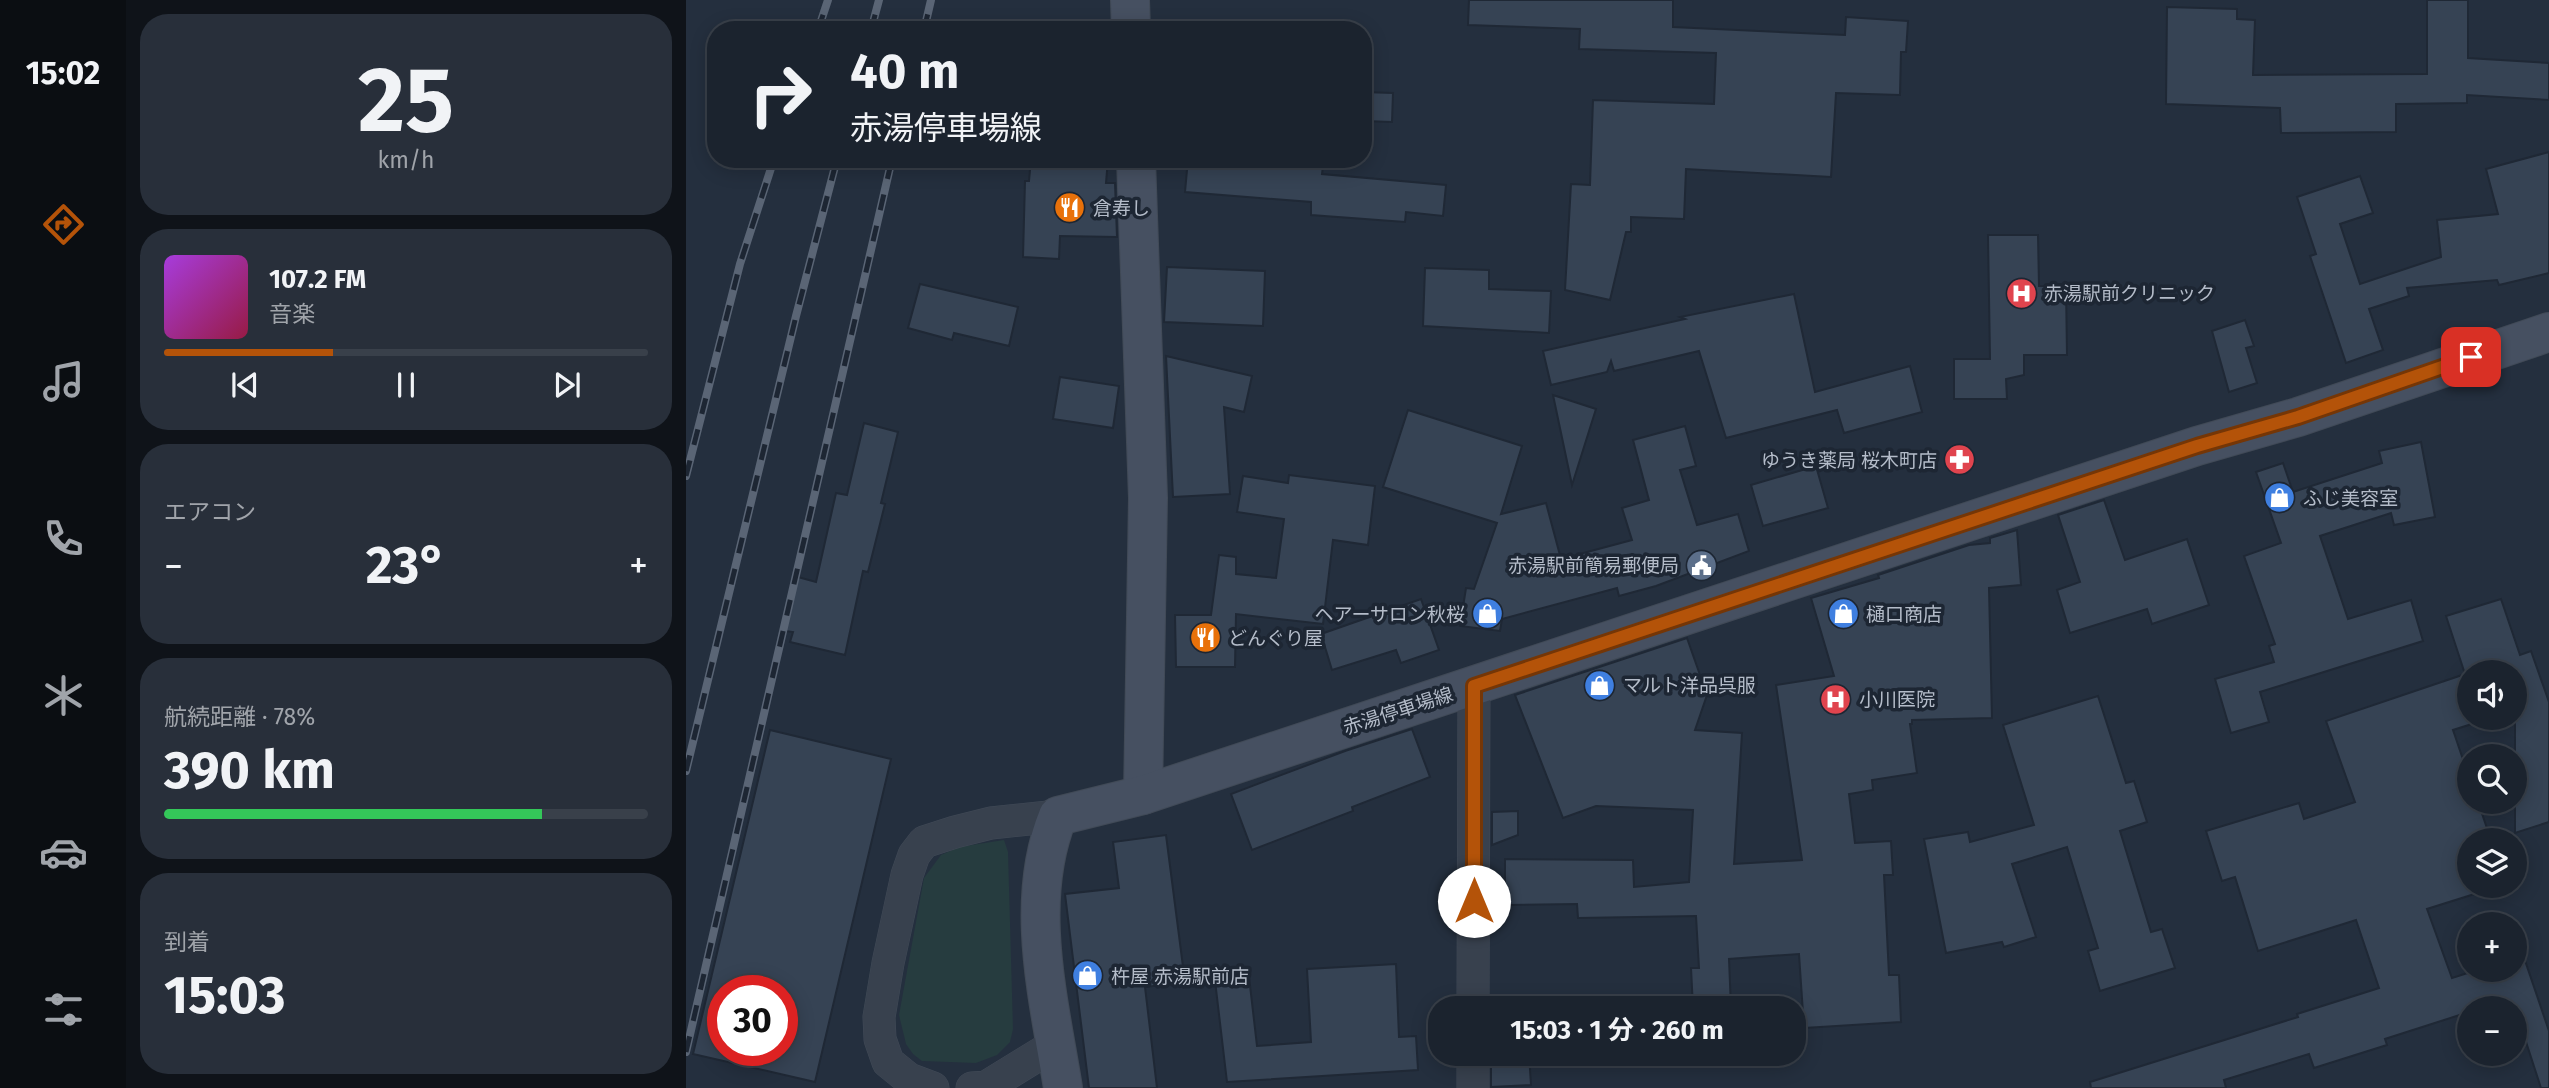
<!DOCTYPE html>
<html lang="ja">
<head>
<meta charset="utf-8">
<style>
	:root { --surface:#1b232e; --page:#282f3a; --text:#f1f3f6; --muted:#a0a4aa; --line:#39404a; --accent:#b45309 }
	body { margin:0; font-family:"Fira Sans","Noto Sans JP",sans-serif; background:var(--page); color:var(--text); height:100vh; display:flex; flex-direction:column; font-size:26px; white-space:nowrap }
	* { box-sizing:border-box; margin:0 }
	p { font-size:23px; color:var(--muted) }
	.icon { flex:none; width:38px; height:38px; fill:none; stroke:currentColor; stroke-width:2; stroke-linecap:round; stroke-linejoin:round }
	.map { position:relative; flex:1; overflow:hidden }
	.details { display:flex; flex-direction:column; gap:14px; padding:14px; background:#0f1319; width:560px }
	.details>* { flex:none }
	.guide { position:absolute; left:21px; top:21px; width:665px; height:147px; border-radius:28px; box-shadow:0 4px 18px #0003,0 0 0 2px var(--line); background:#1b232e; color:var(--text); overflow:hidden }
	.buttons { position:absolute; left:1771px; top:660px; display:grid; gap:14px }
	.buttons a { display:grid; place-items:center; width:70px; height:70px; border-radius:50%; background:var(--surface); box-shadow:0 4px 18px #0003,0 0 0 2px var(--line); font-size:35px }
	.speed { position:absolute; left:21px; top:975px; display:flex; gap:14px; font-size:35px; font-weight:700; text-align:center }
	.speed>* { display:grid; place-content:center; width:91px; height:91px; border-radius:50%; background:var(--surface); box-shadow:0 4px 18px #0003,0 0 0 2px var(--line); line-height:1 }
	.speed .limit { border:10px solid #d22; background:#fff; color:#111 }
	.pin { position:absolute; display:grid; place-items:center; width:60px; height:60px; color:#fff; margin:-30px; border-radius:14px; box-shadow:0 4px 10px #0006 }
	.me { position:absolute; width:77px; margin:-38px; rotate:0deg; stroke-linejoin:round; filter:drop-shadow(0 0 5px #0008) }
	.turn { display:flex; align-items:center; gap:24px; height:147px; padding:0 28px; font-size:32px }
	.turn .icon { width:91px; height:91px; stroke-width:2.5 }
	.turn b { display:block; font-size:49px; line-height:60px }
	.big { font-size:52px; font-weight:700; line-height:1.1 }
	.details .tile { flex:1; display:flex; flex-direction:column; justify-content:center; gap:10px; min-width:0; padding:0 24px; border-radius:28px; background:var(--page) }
	.details .dial { align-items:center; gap:0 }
	.dial b { font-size:91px; line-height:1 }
	.song { display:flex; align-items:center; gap:21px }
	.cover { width:84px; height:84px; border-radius:10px; background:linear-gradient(135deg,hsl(280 70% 55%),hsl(340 70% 35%)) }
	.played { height:7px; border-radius:4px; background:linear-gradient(90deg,var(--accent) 35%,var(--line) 35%) }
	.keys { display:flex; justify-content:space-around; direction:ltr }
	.heat { display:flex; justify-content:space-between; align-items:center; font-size:38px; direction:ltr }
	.charge { height:10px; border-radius:5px; background:linear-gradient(90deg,#34c759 78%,var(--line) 0) }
	.trip { position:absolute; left:742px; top:996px; width:378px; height:70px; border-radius:28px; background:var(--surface); box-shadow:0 4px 18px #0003,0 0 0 2px var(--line); font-weight:700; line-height:70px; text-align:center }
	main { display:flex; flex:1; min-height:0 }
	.menu { display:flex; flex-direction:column; width:126px; justify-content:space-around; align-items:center; background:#0b0e12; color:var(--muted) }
	.menu .icon { width:49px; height:49px }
	.menu .on { color:var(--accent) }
	.menu b { font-size:32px; color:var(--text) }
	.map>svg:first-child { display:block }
</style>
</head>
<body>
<main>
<nav class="menu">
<b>15:02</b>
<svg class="icon on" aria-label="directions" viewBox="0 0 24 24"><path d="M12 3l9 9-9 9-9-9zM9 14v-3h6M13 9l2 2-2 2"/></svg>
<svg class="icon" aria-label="music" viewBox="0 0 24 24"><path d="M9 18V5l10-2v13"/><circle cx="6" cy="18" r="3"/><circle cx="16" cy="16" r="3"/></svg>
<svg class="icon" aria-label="phone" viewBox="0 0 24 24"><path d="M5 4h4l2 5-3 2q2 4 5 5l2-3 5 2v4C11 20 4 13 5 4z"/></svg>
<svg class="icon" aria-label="climate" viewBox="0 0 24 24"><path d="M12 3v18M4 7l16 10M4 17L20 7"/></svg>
<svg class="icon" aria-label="car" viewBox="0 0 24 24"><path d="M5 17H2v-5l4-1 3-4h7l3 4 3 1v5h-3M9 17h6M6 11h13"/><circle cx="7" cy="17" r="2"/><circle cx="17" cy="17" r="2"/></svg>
<svg class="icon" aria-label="filters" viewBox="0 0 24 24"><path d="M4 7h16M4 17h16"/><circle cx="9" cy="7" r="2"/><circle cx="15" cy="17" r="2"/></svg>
</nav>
<section class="details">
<div class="tile dial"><b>25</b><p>km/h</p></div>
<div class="tile">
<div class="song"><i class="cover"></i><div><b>107.2 FM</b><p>音楽</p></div></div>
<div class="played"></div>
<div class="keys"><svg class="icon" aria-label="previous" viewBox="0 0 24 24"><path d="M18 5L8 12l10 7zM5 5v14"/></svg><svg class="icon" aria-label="pause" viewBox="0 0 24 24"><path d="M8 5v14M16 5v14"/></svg><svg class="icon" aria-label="next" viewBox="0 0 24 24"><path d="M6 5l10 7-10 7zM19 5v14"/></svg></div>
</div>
<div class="tile"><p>エアコン</p>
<div class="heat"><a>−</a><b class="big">23°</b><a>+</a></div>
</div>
<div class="tile"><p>航続距離 · 78%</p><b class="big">390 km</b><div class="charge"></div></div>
<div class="tile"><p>到着</p><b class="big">15:03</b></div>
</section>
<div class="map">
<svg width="1863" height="1088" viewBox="0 0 1863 1088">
	<rect width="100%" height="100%" fill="#242f3e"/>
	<path fill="#263c3f" d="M318,840L322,852L327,1029L324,1042L311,1055L290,1063L236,1061L227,1054L220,1044L213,1015L238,878L255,855L273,847Z"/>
	<g fill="#364354" stroke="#1f2835" stroke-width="2" fill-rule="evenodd">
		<path d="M783,0H987V27L1159,35L1160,17L1222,21L1220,52H1215L1214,95L1150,93L1145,177L1000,169L998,219L945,217V232H940L924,300L879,290L885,184L904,185L907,100L1028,104L1030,53L893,49L894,29L782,25Z"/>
		<path d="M1741,0H1782V58L1863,63V100L1781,95V103L1710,104V132L1595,133L1594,108L1480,104L1481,7L1551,9V19L1569,20L1567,75L1741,74Z"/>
		<path d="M677,92L707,93L706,122L677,121Z"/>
		<path d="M1863,152V273L1813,285L1811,280L1721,288L1723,296L1683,309L1697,350L1660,363L1624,256L1630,254L1611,197L1674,176L1687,213L1654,224L1674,284L1755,257L1751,220L1812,214L1800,169Z"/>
		<path d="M345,159H422L420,183H429L431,237L374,236L373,259L337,257L339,181H343Z"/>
		<path d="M502,159H638L636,174L760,185L757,216L720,212L719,222L625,215V202L499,192Z"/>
		<path d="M1302,235H1352L1353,286H1380L1381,355H1338V375L1320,379L1321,399H1268V359H1304Z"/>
		<path d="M481,267L579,271L577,326L478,322Z"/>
		<path d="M739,268L803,270V289L865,291L863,333L737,326Z"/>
		<path d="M234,284L332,307L323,346L268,333L266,340L222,328Z"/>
		<path d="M1108,294L1129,392L1224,366L1236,412L1158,433L1151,410L1040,438L1013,351L928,371L925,361L921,372L865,385L857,351L999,319L994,317Z"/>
		<path d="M1559,320L1568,346L1560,348L1571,383L1543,392L1526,331Z"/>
		<path d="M480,356L566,376L558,412L538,407L544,494L487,497Z"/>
		<path d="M374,377L433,386L427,428L367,419Z"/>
		<path d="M867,395L910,409L886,485Z"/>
		<path d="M722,410L836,446L815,514L860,503L875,559L946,540L936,508L963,500L947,440L999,426L1010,466L994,470L1011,525L1052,514L1063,551L970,586L933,596L931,588L816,619L814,631L774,626L780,588L788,589L811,523L697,487Z"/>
		<path d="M178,423L212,432L195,503L199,504L182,572L177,571L159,655L104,642L107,632L99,631L112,577L130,582L150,493L161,495Z"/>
		<path d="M1735,442L1749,517L1708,525L1705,513L1634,536L1662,619L1725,600L1737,641L1574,692L1583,722L1545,733L1529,679L1588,662L1583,646L1589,644L1558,556L1595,543L1570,472L1597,463L1607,492L1696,463L1693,451Z"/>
		<path d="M1130,466L1142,508L1077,526L1065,485Z"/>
		<path d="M603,475L689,486L682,545L647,540L637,624L550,614L549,667H490L489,615H525L533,555L550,557V574L590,578L598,519L551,512L557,476L602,483Z"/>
		<path d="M1418,500L1439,560L1501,539L1523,605L1466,624L1461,609L1384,633L1371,590L1394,582L1372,515Z"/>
		<path d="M1331,530L1335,585L1303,588L1306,718L1226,720V724H1224L1231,773L1186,780L1187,790L1163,794L1169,843L1205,841L1207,875H1198L1203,975H1213L1215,1022L1118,1028L1113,954L1043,959L1045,1008H1007L1005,968H1013L1010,916L892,918L891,904L819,905V859L947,860L948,887L1003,882L1007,810L910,806L877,818L829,695L1001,638L1021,695L1009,730L1056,733L1048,864L1116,860L1090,685L1148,676L1125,598L1193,578L1192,575L1283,545L1304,543V538Z"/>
		<path d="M735,599L753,650L715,663L710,650L646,670L635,634Z"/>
		<path d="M1815,599L1834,655L1845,651L1863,702V822L1829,833V672H1783V718H1805L1767,730L1783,777V802H1792L1805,840H1783V886H1814L1741,909L1766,978L1791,970H1829V944L1833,943L1863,1031V1088H1855L1829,1008H1783V1012L1699,1039L1701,1045L1628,1068L1623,1054L1538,1080L1540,1088H1405L1404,1082L1612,1017L1611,1014L1693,988L1670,920L1572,951L1549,877L1536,881L1520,831L1613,803L1618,819L1669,802L1640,721L1779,674L1760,616Z"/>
		<path d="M1412,696L1440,783L1448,781L1461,822L1434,831L1465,932L1476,929L1489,968L1414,991L1402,951L1412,948L1381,847L1326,864L1350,937L1318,947L1316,942L1260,953L1238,839L1282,832L1284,842L1348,825L1317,725Z"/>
		<path d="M726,729L744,777L666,807L667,811L566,850L545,794L659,751Z"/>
		<path d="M84,730L205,759L129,1082L7,1054ZM37,990H96V1050H37Z"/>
		<path d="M832,811V835L806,845V812Z"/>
		<path d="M480,835L499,982L459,987L471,1088H403L379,894L433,888L427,842Z"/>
		<path d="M710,964L713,1037L730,1036L732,1070L541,1082L528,972L562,968L571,1046L625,1042L621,969Z"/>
		<path d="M805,1054H843L845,1085L805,1087Z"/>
	</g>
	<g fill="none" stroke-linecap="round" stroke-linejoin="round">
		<defs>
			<g id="street">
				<path d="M787,1008L788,686"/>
				<path d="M247,1088L223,1079L202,1062L194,1039L193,1017L202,963L221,875L228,855L238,842L269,832L305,823L372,816"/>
				<path d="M286,1088L300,1087L370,1044"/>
				<path d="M787,1088V1054"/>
			</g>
			<g id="secondary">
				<path d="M444,0L445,30"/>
				<path d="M450,159L462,498L457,795"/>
				<path d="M377,1088C363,1000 337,902 372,816L457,795L1511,446L1612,417L1863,332"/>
			</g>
		</defs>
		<use href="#street" stroke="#414a57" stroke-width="33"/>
		<use href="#secondary" stroke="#414a57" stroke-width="40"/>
		<use href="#street" stroke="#38414e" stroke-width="32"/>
		<use href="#secondary" stroke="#465061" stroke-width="38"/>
		<defs>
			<g id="rail">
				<path d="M132,30L142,0"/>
				<path d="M185,30L193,0"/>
				<path d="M238,30L245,0"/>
				<path d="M0,476L54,264L88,159"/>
				<path d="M0,771L110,316L151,159"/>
				<path d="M0,1052L206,159"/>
			</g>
		</defs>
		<use href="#rail" stroke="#5a6575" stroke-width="8"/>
		<use href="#rail" stroke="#1d2633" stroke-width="5" stroke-dasharray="16" stroke-linecap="butt"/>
	</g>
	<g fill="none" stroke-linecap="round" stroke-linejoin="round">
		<defs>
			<path id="route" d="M788,901V686L1511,446L1612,417L1785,357"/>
		</defs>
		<use href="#route" stroke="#753606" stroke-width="18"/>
		<use href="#route" stroke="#b45309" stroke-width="12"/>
	</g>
	<defs>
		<symbol id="restaurant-disc" viewBox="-11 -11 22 22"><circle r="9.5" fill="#e8710a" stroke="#1d2633"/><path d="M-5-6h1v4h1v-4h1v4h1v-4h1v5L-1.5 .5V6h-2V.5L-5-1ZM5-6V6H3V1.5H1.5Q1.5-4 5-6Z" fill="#fff"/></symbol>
		<symbol id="hospital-disc" viewBox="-11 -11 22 22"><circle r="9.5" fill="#e0444e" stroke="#1d2633"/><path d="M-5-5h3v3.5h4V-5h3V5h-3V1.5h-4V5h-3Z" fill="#fff"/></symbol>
		<symbol id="pharmacy-disc" viewBox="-11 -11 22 22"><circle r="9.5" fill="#e0444e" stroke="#1d2633"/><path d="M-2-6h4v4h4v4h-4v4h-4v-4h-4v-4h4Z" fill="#fff"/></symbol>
		<symbol id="shop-disc" viewBox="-11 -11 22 22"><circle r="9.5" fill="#3f7fe0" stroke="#1d2633"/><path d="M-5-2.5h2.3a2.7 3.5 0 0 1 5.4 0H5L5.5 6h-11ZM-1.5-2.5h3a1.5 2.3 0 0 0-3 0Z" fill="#fff"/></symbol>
		<symbol id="civic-disc" viewBox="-11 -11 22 22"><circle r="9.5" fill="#5c6f8a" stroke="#1d2633"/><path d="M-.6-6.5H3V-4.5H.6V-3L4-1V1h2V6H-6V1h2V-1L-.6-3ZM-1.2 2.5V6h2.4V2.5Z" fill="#fff"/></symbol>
	</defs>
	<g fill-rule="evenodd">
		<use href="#restaurant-disc" x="366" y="190" width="35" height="35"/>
		<use href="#hospital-disc" x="1318" y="276" width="35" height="35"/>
		<use href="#pharmacy-disc" x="1256" y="442" width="35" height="35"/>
		<use href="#shop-disc" x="1576" y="480" width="35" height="35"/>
		<use href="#civic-disc" x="998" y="548" width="35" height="35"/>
		<use href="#shop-disc" x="784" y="596" width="35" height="35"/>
		<use href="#shop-disc" x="1140" y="596" width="35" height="35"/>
		<use href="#restaurant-disc" x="502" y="620" width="35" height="35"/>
		<use href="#shop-disc" x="896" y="668" width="35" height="35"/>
		<use href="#hospital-disc" x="1132" y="682" width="35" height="35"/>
		<use href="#shop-disc" x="384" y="958" width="35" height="35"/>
	</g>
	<g text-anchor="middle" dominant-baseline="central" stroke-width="7" stroke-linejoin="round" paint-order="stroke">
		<g font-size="19" fill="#b4bcc9" stroke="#1d2633" text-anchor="start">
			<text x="407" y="208">倉寿し</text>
			<text x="1358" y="293">赤湯駅前クリニック</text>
			<text x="1251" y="460" text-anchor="end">ゆうき薬局 桜木町店</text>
			<text x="1617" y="498">ふじ美容室</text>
			<text x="993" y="565" text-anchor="end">赤湯駅前簡易郵便局</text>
			<text x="779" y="614" text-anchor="end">ヘアーサロン秋桜</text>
			<text x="1180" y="614">樋口商店</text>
			<text x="542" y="638">どんぐり屋</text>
			<text x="937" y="685">マルト洋品呉服</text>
			<text x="1173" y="699">小川医院</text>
			<text x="425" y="976">杵屋 赤湯駅前店</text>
		</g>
		<g font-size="19" fill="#b4bcc9" stroke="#1d2633">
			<text transform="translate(712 711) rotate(-18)">赤湯停車場線</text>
		</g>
	</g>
</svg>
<div class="buttons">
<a><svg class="icon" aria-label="sound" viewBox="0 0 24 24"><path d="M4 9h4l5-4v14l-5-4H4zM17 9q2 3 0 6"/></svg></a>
<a><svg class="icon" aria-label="search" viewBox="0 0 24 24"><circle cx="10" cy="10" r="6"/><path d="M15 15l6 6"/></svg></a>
<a><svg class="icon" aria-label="layers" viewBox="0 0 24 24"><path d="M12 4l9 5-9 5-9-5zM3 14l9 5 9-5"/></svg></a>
<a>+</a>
<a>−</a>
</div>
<div class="speed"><div class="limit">30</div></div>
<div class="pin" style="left:1785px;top:357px;background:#d93025"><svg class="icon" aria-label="arrive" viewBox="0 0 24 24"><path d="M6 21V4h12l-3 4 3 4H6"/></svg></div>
<svg class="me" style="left:788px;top:901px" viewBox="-20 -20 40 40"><circle r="19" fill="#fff"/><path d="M0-13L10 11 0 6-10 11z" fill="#b45309"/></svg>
<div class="trip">15:03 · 1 分 · 260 m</div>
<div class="guide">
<div class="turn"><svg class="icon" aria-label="right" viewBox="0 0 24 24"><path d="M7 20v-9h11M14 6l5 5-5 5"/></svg><div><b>40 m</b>赤湯停車場線</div></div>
</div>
</div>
</main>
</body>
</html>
